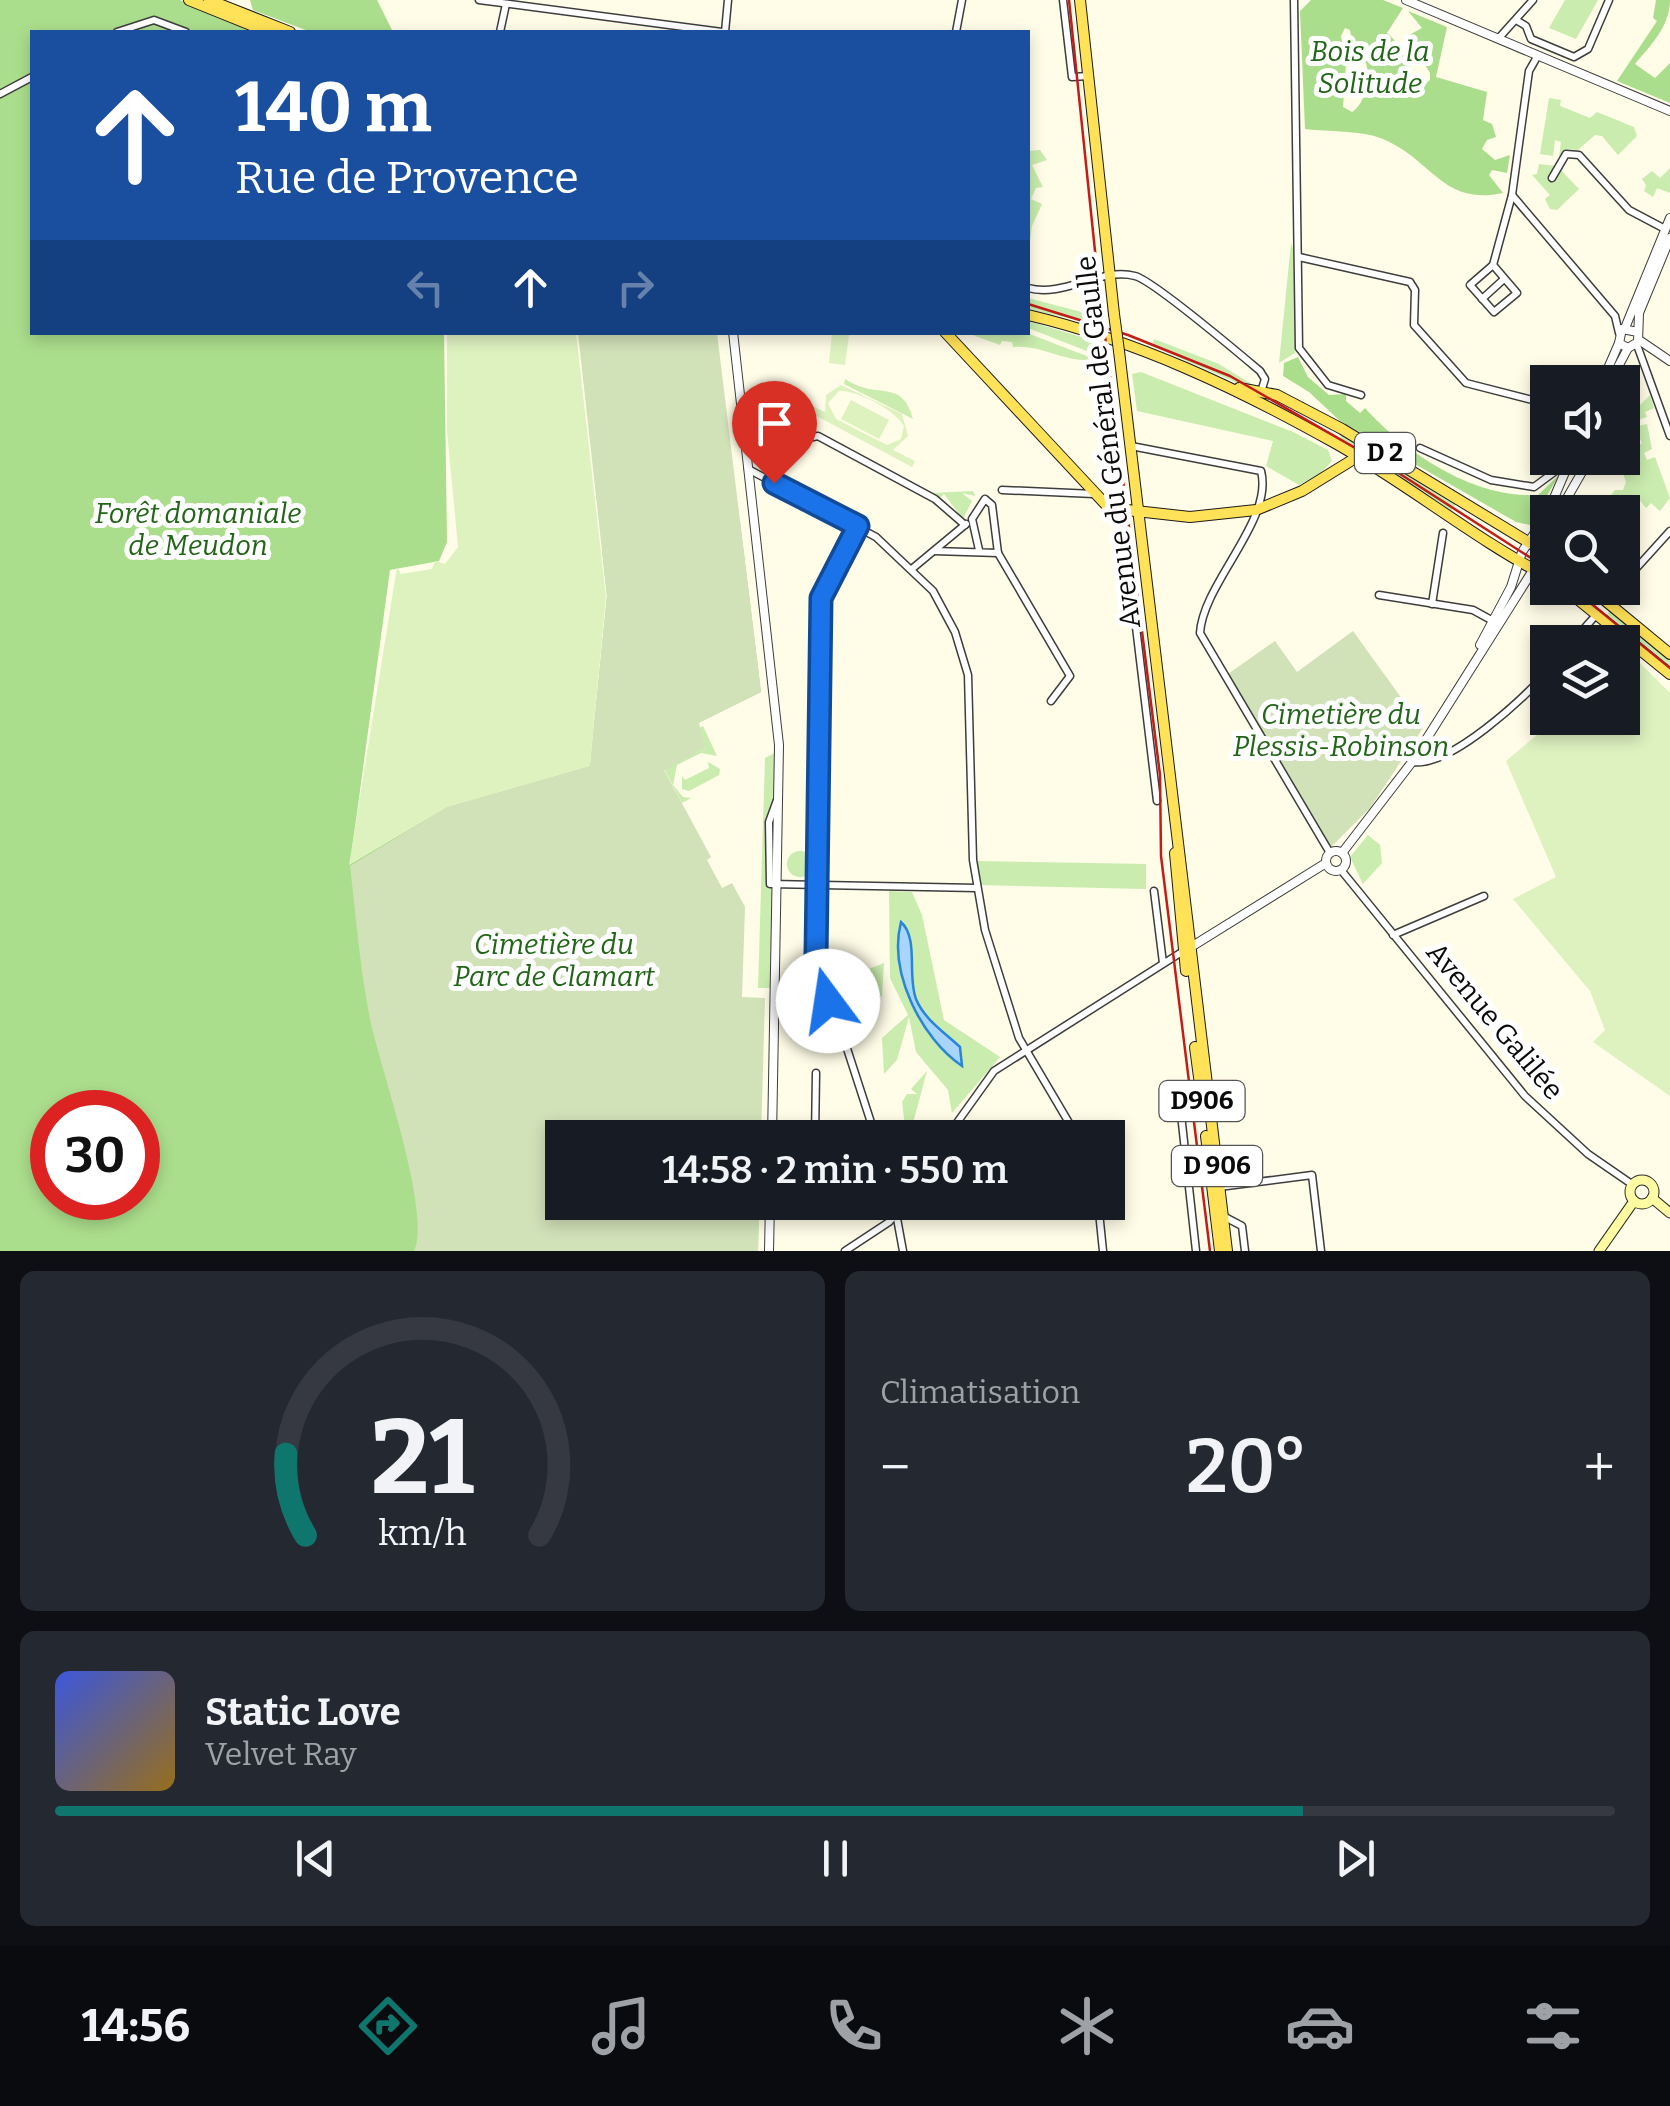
<!DOCTYPE html>
<html lang="fr">
<head>
<meta charset="utf-8">
<style>
	:root { --surface:#171b24; --page:#242831; --text:#f1f3f6; --muted:#9ea1a6; --line:#363941; --accent:#0f766e }
	body { margin:0; font-family:Bitter,serif; background:var(--page); color:var(--text); height:100vh; display:flex; flex-direction:column; font-size:38px; white-space:nowrap }
	* { box-sizing:border-box; margin:0 }
	p { font-size:32px; color:var(--muted) }
	.icon { flex:none; width:55px; height:55px; fill:none; stroke:currentColor; stroke-width:2; stroke-linecap:round; stroke-linejoin:round }
	.map { position:relative; height:1251px; overflow:hidden }
	.sheet { display:flex; flex-direction:column; gap:20px; padding:20px; background:#0d0f14; flex:1 }
	.sheet>* { flex:none }
	.guide { position:absolute; left:30px; top:30px; width:1000px; height:305px; border-radius:0px; box-shadow:0 5px 15px #0003; background:#1a4fa0; color:#fff; overflow:hidden }
	.buttons { position:absolute; left:1530px; top:365px; display:grid; gap:20px }
	.buttons a { display:grid; place-items:center; width:110px; height:110px; border-radius:0px; background:var(--surface); box-shadow:0 5px 15px #0003; font-size:50px }
	.speed { position:absolute; left:30px; top:1090px; display:flex; gap:20px; font-size:50px; font-weight:700; text-align:center }
	.speed>* { display:grid; place-content:center; width:130px; height:130px; border-radius:50%; background:var(--surface); box-shadow:0 5px 15px #0003; line-height:1 }
	.speed .limit { border:15px solid #d22; background:#fff; color:#111 }
	.pin { position:absolute; display:grid; place-items:center; width:85px; height:85px; color:#fff; margin:-102px -42px; border-radius:50% 50% 50% 0; rotate:-45deg; box-shadow:0 0 10px #0007 }
	.pin .icon { rotate:45deg }
	.me { position:absolute; width:110px; margin:-55px; rotate:346deg; stroke-linejoin:round; filter:drop-shadow(0 0 8px #0008) }
	.turn { display:flex; align-items:center; gap:35px; height:210px; padding:0 40px; font-size:45px }
	.turn .icon { width:130px; height:130px; stroke-width:2.5 }
	.turn b { display:block; font-size:70px; line-height:85px }
	.lanes { display:flex; align-items:center; height:95px; padding:0 40px; background:#0003; justify-content:center; gap:50px; direction:ltr }
	.lanes .off { opacity:.35 }
	.big { font-size:75px; font-weight:600; line-height:1.1 }
	.sheet .tile { flex:1; display:flex; flex-direction:column; justify-content:center; gap:15px; min-width:0; padding:0 35px; border-radius:15px; background:var(--page) }
	.sheet .dial { align-items:center; gap:0 }
	.dial svg { height:260px; overflow:visible; fill:none; stroke:var(--line); stroke-width:7; stroke-linecap:round; text-anchor:middle }
	.dial text { fill:var(--text); stroke:none }
	.song { display:flex; align-items:center; gap:30px }
	.cover { width:120px; height:120px; border-radius:15px; background:linear-gradient(135deg,hsl(230 70% 55%),hsl(40 70% 35%)) }
	.played { height:10px; border-radius:5px; background:linear-gradient(90deg,var(--accent) 80%,var(--line) 80%) }
	.keys { display:flex; justify-content:space-around; direction:ltr }
	.heat { display:flex; justify-content:space-between; align-items:center; font-size:55px; direction:ltr }
	.sheet .tiles { flex:1; display:grid; gap:20px; grid-template-columns:1fr 1fr }
	.tile:last-child { grid-column:span 2 }
	.trip { position:absolute; left:545px; top:1120px; width:580px; height:100px; border-radius:0px; background:var(--surface); box-shadow:0 5px 15px #0003; font-weight:600; line-height:100px; text-align:center }
	.tabs { display:flex; height:160px; justify-content:space-around; align-items:center; background:#090b0e; color:var(--muted) }
	.tabs .icon { width:70px; height:70px }
	.tabs .on { color:var(--accent) }
	.tabs b { font-size:45px; color:var(--text) }
	.map>svg:first-child { display:block }
</style>
</head>
<body>
<div class="map">
<svg width="1670" height="1251" viewBox="0 0 1670 1251">
	<rect width="100%" height="100%" fill="#fffce7"/>
	<g fill="#caecae">
		<path d="M1565,0H1598L1576,39L1549,28Z"/>
		<path d="M1549,98L1561,100L1560,106L1590,118L1597,112L1634,127L1637,136L1618,155L1602,136L1595,135L1578,150L1567,149L1559,157L1561,142L1555,140L1553,156L1540,154Z"/>
		<path d="M1040,150L1047,160L1032,165L1043,187L1036,188L1031,199L1042,204L1032,226L1028,257V151Z"/>
		<path d="M1539,164L1557,166L1579,189L1557,210L1550,209L1545,199L1550,195L1532,175L1537,174Z"/>
		<path d="M1670,168V193L1657,188L1653,197L1644,191L1646,185L1642,179L1652,171L1660,178Z"/>
		<path d="M1291,243L1297,258L1295,353L1279,363Z"/>
		<path d="M1028,298L1093,315L1094,324L1028,309Z"/>
		<path d="M1028,321L1095,341L1097,355L1028,328Z"/>
		<path d="M967,333H1027L1097,360C1062,363 1045,345 1013,347L1012,342L1002,341L1000,345Z"/>
		<path d="M1154,339L1219,364L1253,385L1240,384L1152,346Z"/>
		<path d="M1141,372L1293,432L1328,450L1332,461L1321,473L1299,485L1266,466L1273,441L1137,411L1132,374Z"/>
		<path d="M845,379C878,401 902,377 913,419L844,384Z"/>
		<path d="M1650,395L1654,408L1645,412L1647,417L1638,420V426L1647,424L1652,449L1644,453L1647,460L1655,457L1670,498L1660,511L1651,503L1646,508L1636,496L1626,513L1618,509L1603,512L1600,509L1615,490H1623L1626,482L1620,465L1606,463L1608,458L1626,456L1623,441L1642,444L1639,436L1630,434L1631,425L1623,423V404L1638,407Z"/>
		<path d="M1343,432L1459,499L1450,513L1338,443Z"/>
		<path d="M973,491L975,496L962,493L972,501L963,519L944,494L940,498L932,493Z"/>
		<path d="M1622,516L1641,528L1633,533L1640,539L1626,549L1639,561L1635,565L1629,561L1632,567L1626,574Z"/>
		<path d="M1612,608L1670,657V672L1605,617Z"/>
		<path d="M703,726L717,756L701,753L677,765L673,785L683,797L691,798L682,803L664,769L705,748L697,729Z"/>
		<path d="M775,753L770,988H758L765,758Z"/>
		<path d="M708,762L720,769L719,775L689,791L682,789V776L685,780L709,768Z"/>
		<path d="M1368,835L1380,845L1382,863L1363,884L1350,857Z"/>
		<circle cx="800" cy="864" r="13"/>
		<path d="M977,861L1146,864V889L978,885Z"/>
		<path d="M889,891L912,892L922,915L944,1020L1000,1057L952,1113L948,1090L916,1052L909,1017L897,1060L884,1074L882,1038L908,1015L890,978Z"/>
		<path d="M884,963L882,996L863,1010L859,973Z"/>
		<path d="M927,1071L910,1134H906L902,1102L907,1094H917L911,1089Z"/>
	</g>
	<g fill="#abde8c" fill-rule="evenodd">
		<path d="M0,0H180L255,32H32V332L444,333L447,542L439,561L390,570L350,864L447,807L590,766L607,596L602,551L715,521H740L761,692L712,716L628,726L761,1137L562,1138V1202L759,1203L758,1251H0ZM52,1112H138V1198H52Z"/>
		<path d="M250,0H377L393,32H311L253,10Z"/>
		<path d="M1311,0H1383L1403,8L1387,33C1407,51 1415,68 1413,94L1430,80V73L1410,40L1409,35L1422,28L1408,11L1447,27L1436,77L1487,92L1483,120L1492,124L1496,137L1487,140L1482,149L1495,160L1510,155L1507,173L1492,170L1489,175L1503,193C1442,206 1433,160 1383,139C1361,130 1329,132 1305,129L1300,11ZM1345,28L1350,30L1355,60L1366,63C1370,79 1366,103 1352,112L1343,107L1346,63L1341,36Z"/>
		<path d="M1656,0H1670C1670,26 1651,45 1635,64L1655,78L1670,63V103L1617,81L1657,21L1653,18Z"/>
		<path d="M1298,357L1308,377L1329,395L1346,394V401L1360,413L1365,408C1405,452 1473,499 1538,495L1559,475L1530,525L1516,522L1340,421L1309,392L1283,376L1284,363Z"/>
	</g>
	<g fill="#d1e1b8">
		<path d="M578,333H717L761,692L699,723L705,748L664,770L711,857L707,860L722,888L732,883L745,907L742,997L765,998L761,1137L562,1138V1202L759,1203L758,1251H414C432,1212 380,1068 370,1019C360,969 356,917 350,866L447,807L590,766L607,596Z"/>
		<path d="M1353,631L1423,728L1370,808L1331,847L1228,674L1275,641L1297,672Z"/>
	</g>
	<g fill="#def2c0" fill-rule="evenodd">
		<path d="M447,332L576,333L606,597L590,766L447,807L349,865L397,567L401,574L432,569L435,561L445,564L458,547L447,431Z"/>
		<path d="M832,333L849,335L845,365L829,363Z"/>
		<path d="M841,385L902,414L908,436L893,450L915,461L912,467L809,412L812,406L825,412L826,395ZM839,391C857,390 895,410 904,426L901,439L887,445L836,419L828,403Z"/>
		<path d="M851,400L889,420L879,439L841,419Z"/>
		<path d="M1623,646L1670,693V1096L1593,1042L1605,1030L1590,991L1513,899L1556,877L1506,761L1557,718H1622Z"/>
	</g>
	<path fill="#a7d5fb" stroke="#2885d8" stroke-width="2.5" d="M901,922C919,938 907,976 916,999C924,1019 944,1032 960,1047L962,1066C921,1038 888,972 901,922Z"/>
	<g fill="none" stroke-linecap="round" stroke-linejoin="round">
		<defs>
			<g id="minor">
				<path d="M479,0L722,32"/>
				<path d="M1063,0L1072,77L1088,76"/>
				<path d="M1294,0L1299,348L1328,385L1361,395"/>
				<path d="M1516,20L1526,26L1531,39L1574,57L1588,49L1609,0"/>
				<path d="M117,32L154,20L186,32"/>
				<path d="M500,32L506,4"/>
				<path d="M725,32L728,0"/>
				<path d="M956,32L962,0"/>
				<path d="M1498,39L1533,0"/>
				<path d="M0,94L32,77"/>
				<path d="M1552,178L1566,154L1579,155L1629,210L1665,229"/>
				<path d="M1512,195L1615,316L1619,333"/>
				<path d="M1299,257L1410,282L1415,290L1414,325L1466,383L1548,404"/>
				<path d="M1493,265L1512,195L1529,71L1537,57"/>
				<path d="M1493,265L1517,293L1494,312L1470,285Z"/>
				<path d="M1028,288C1064,298 1100,267 1135,276C1152,280 1241,355 1260,371L1265,379L1261,392"/>
				<path d="M1482,299L1504,279"/>
				<path d="M1637,345L1670,436"/>
				<path d="M789,442L818,436L935,499L965,525"/>
				<path d="M1131,446L1261,471C1274,520 1203,583 1200,633L1330,853"/>
				<path d="M1420,448L1491,480L1534,487L1557,470H1584"/>
				<path d="M748,469L876,537L933,591L955,632L968,675L973,860L985,930L1019,1038L1078,1138"/>
				<path d="M1002,490L1094,494"/>
				<path d="M1122,511L1157,801"/>
				<path d="M858,527L821,598L817,956L876,1138"/>
				<path d="M934,551L998,553L992,505L985,499L972,519L979,550"/>
				<path d="M998,553L1070,676L1051,701"/>
				<path d="M913,568L966,524"/>
				<path d="M1622,584L1670,531"/>
				<path d="M1379,595L1473,610L1493,621"/>
				<path d="M1609,601L1620,588"/>
				<path d="M1432,604L1443,533"/>
				<path d="M1572,642L1597,614"/>
				<path d="M1412,762C1450,768 1524,698 1548,671"/>
				<path d="M777,800L769,822L770,884L977,888"/>
				<path d="M1341,870L1525,1096L1588,1154L1633,1185"/>
				<path d="M1154,891L1163,963"/>
				<path d="M1393,935L1484,896"/>
				<path d="M815,1138L816,1073"/>
				<path d="M946,1138L994,1071L1185,950"/>
				<path d="M1219,1187L1312,1175L1321,1251"/>
				<path d="M894,1202L903,1251"/>
				<path d="M1098,1202L1103,1251"/>
				<path d="M1223,1216L1242,1226L1245,1251"/>
				<path d="M845,1251L889,1222L906,1202"/>
				<path d="M1196,1251L1179,1096L1202,1094"/>
			</g>
			<g id="tertiary">
				<path d="M1406,0L1670,111"/>
				<path d="M1625,328L1670,218"/>
				<path d="M733,332L779,745L772,1138"/>
				<path d="M1638,332L1622,329L1619,343L1628,348L1638,342L1639,313L1670,238"/>
				<path d="M1639,340L1670,361"/>
				<path d="M1602,382L1619,343"/>
				<path d="M1610,382L1628,348"/>
				<path d="M1548,512L1571,458"/>
				<path d="M1559,512L1590,458"/>
				<path d="M1480,645L1511,587L1522,552L1548,513"/>
				<circle cx="1336" cy="861" r="10"/>
				<path d="M1342,853L1412,762L1540,559L1548,537"/>
				<path d="M1191,947L1326,863"/>
				<path d="M769,1251L770,1202"/>
			</g>
			<g id="secondary">
				<circle cx="1642" cy="1192" r="12"/>
				<path d="M1652,1198L1670,1213"/>
				<path d="M1599,1251L1634,1201"/>
			</g>
			<g id="primary">
				<path d="M189,0L268,32"/>
				<path d="M209,0L290,32"/>
				<path d="M1080,0L1114,314"/>
				<path d="M1028,315C1138,341 1237,388 1335,443C1408,484 1473,538 1548,577"/>
				<path d="M945,332L1109,508L1190,517L1256,510L1302,491L1357,457"/>
				<path d="M1119,351L1227,1251"/>
				<path d="M1239,388L1277,395L1342,429L1548,554"/>
				<path d="M1564,588L1670,674"/>
				<path d="M1590,588L1670,654"/>
				<path d="M1175,853L1186,971"/>
				<path d="M1195,1047L1202,1100"/>
				<path d="M1206,1136L1220,1251"/>
			</g>
		</defs>
		<use href="#minor" stroke="#3d3d3d" stroke-width="9"/>
		<use href="#tertiary" stroke="#3d3d3d" stroke-width="10"/>
		<use href="#secondary" stroke="#2c2c2c" stroke-width="11"/>
		<use href="#primary" stroke="#1b1b1b" stroke-width="12"/>
		<use href="#minor" stroke="#fff" stroke-width="6"/>
		<use href="#tertiary" stroke="#fff" stroke-width="8"/>
		<use href="#secondary" stroke="#fffba2" stroke-width="9"/>
		<use href="#primary" stroke="#ffe257" stroke-width="10"/>
		<g stroke="#c41c18" stroke-width="2.5">
			<path d="M1069,0L1098,280L1160,775L1161,856L1210,1251"/>
			<path d="M1028,304L1128,335L1230,376L1397,472L1548,569"/>
			<path d="M1572,588L1670,668"/>
		</g>
		<defs>
			<path id="primary-bridge" d="M1114,314L1119,351"/>
		</defs>
		<use href="#primary-bridge" stroke="#1b1b1b" stroke-width="12" stroke-linecap="butt"/>
		<use href="#primary-bridge" stroke="#ffe257" stroke-width="10"/>
	</g>
	<g fill="none" stroke-linecap="round" stroke-linejoin="round">
		<defs>
			<path id="route" d="M774,483L858,526L821,598L816,956L828,1001"/>
		</defs>
		<use href="#route" stroke="#114b97" stroke-width="25"/>
		<use href="#route" stroke="#1a73e8" stroke-width="18"/>
	</g>
	<g text-anchor="middle" dominant-baseline="central" stroke-width="10" stroke-linejoin="round" paint-order="stroke">
		<g fill="#fff" stroke="#545454" stroke-width="2.5">
			<rect x="1355" y="433" width="60" height="40" rx="8"/>
			<rect x="1159.5" y="1081" width="85" height="40" rx="8"/>
			<rect x="1172" y="1146" width="90" height="40" rx="8"/>
		</g>
		<g font-size="25" font-weight="bold" fill="#0a0a0a">
			<text x="1385" y="453">D 2</text>
			<text x="1202" y="1101">D906</text>
			<text x="1217" y="1166">D 906</text>
		</g>
		<g font-size="28" font-style="italic" fill="#216516" stroke="#fff">
			<text x="1370" y="51">Bois de la<tspan x="1370" dy="32">Solitude</tspan></text>
			<text x="198" y="513">Forêt domaniale<tspan x="198" dy="32">de Meudon</tspan></text>
			<text x="1341" y="714">Cimetière du<tspan x="1341" dy="32">Plessis-Robinson</tspan></text>
			<text x="554" y="944">Cimetière du<tspan x="554" dy="32">Parc de Clamart</tspan></text>
		</g>
		<g font-size="28" fill="#0a0a0a" stroke="#fff">
			<text transform="translate(1108 442) rotate(-97)">Avenue du Général de Gaulle</text>
			<text transform="translate(1495 1021) rotate(50)">Avenue Galilée</text>
		</g>
	</g>
</svg>
<div class="buttons">
<a><svg class="icon" aria-label="sound" viewBox="0 0 24 24"><path d="M4 9h4l5-4v14l-5-4H4zM17 9q2 3 0 6"/></svg></a>
<a><svg class="icon" aria-label="search" viewBox="0 0 24 24"><circle cx="10" cy="10" r="6"/><path d="M15 15l6 6"/></svg></a>
<a><svg class="icon" aria-label="layers" viewBox="0 0 24 24"><path d="M12 4l9 5-9 5-9-5zM3 14l9 5 9-5"/></svg></a>
</div>
<div class="speed"><div class="limit">30</div></div>
<div class="pin" style="left:774px;top:483px;background:#d93025"><svg class="icon" aria-label="arrive" viewBox="0 0 24 24"><path d="M6 21V4h12l-3 4 3 4H6"/></svg></div>
<svg class="me" style="left:828px;top:1001px" viewBox="-20 -20 40 40"><circle r="19" fill="#fff"/><path d="M0-13L10 11 0 6-10 11z" fill="#1a73e8"/></svg>
<div class="trip">14:58 · 2 min · 550 m</div>
<div class="guide">
<div class="turn"><svg class="icon" aria-label="ahead" viewBox="0 0 24 24"><path d="M12 20V5M6 11l6-6 6 6"/></svg><div><b>140 m</b>Rue de Provence</div></div>
<div class="lanes"><svg class="icon off" aria-label="left" viewBox="0 0 24 24"><path d="M17 20v-9H6M10 6l-5 5 5 5"/></svg><svg class="icon" aria-label="ahead" viewBox="0 0 24 24"><path d="M12 20V5M6 11l6-6 6 6"/></svg><svg class="icon off" aria-label="right" viewBox="0 0 24 24"><path d="M7 20v-9h11M14 6l5 5-5 5"/></svg></div>
</div>
</div>
<section class="sheet">
<div class="tiles">
<div class="tile dial"><svg viewBox="0 0 100 80">
<path d="M14 69A42 42 0 1 1 86 69"/>
<path d="M14 69A42 42 0 0 1 8 44" stroke="#0f766e"/>
<text x="50" y="56" font-size="32" font-weight="700">21</text>
<text x="50" y="72" font-size="11">km/h</text>
</svg></div>
<div class="tile"><p>Climatisation</p>
<div class="heat"><a>−</a><b class="big">20°</b><a>+</a></div>
</div>
<div class="tile">
<div class="song"><i class="cover"></i><div><b>Static Love</b><p>Velvet Ray</p></div></div>
<div class="played"></div>
<div class="keys"><svg class="icon" aria-label="previous" viewBox="0 0 24 24"><path d="M18 5L8 12l10 7zM5 5v14"/></svg><svg class="icon" aria-label="pause" viewBox="0 0 24 24"><path d="M8 5v14M16 5v14"/></svg><svg class="icon" aria-label="next" viewBox="0 0 24 24"><path d="M6 5l10 7-10 7zM19 5v14"/></svg></div>
</div>
</div>
</section>
<nav class="tabs">
<b>14:56</b>
<svg class="icon on" aria-label="directions" viewBox="0 0 24 24"><path d="M12 3l9 9-9 9-9-9zM9 14v-3h6M13 9l2 2-2 2"/></svg>
<svg class="icon" aria-label="music" viewBox="0 0 24 24"><path d="M9 18V5l10-2v13"/><circle cx="6" cy="18" r="3"/><circle cx="16" cy="16" r="3"/></svg>
<svg class="icon" aria-label="phone" viewBox="0 0 24 24"><path d="M5 4h4l2 5-3 2q2 4 5 5l2-3 5 2v4C11 20 4 13 5 4z"/></svg>
<svg class="icon" aria-label="climate" viewBox="0 0 24 24"><path d="M12 3v18M4 7l16 10M4 17L20 7"/></svg>
<svg class="icon" aria-label="car" viewBox="0 0 24 24"><path d="M5 17H2v-5l4-1 3-4h7l3 4 3 1v5h-3M9 17h6M6 11h13"/><circle cx="7" cy="17" r="2"/><circle cx="17" cy="17" r="2"/></svg>
<svg class="icon" aria-label="filters" viewBox="0 0 24 24"><path d="M4 7h16M4 17h16"/><circle cx="9" cy="7" r="2"/><circle cx="15" cy="17" r="2"/></svg>
</nav>
</body>
</html>
